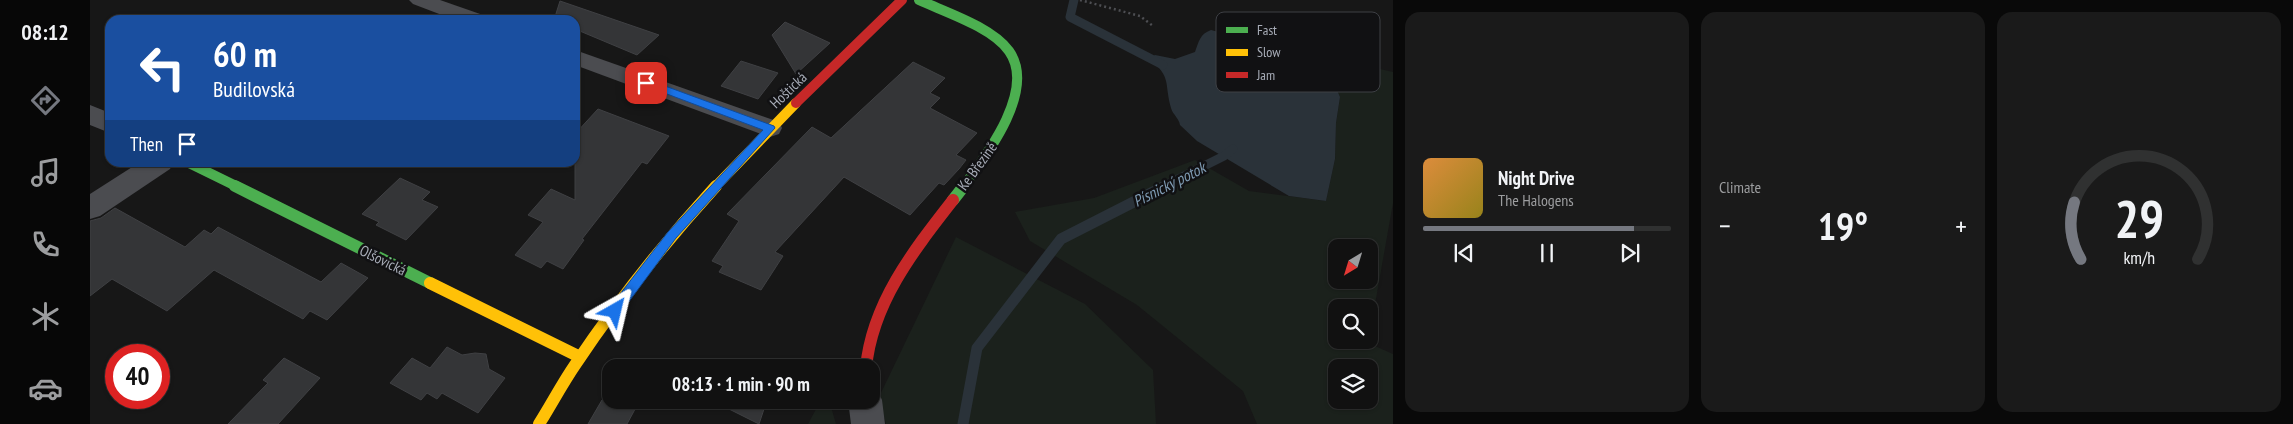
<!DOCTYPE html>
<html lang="en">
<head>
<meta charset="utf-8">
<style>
	:root { --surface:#111; --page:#1a1a1a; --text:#f1f3f6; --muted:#9c9d9f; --line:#303131; --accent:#757880 }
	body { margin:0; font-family:"PT Sans Narrow",sans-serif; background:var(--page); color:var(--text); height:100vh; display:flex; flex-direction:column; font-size:19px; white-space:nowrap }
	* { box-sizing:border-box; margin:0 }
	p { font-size:16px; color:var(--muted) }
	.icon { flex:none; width:28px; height:28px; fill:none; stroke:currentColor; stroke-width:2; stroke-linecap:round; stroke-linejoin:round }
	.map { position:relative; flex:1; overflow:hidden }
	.details { display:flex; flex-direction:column; gap:12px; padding:12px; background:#090909; width:900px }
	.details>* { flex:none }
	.banner { position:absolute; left:15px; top:15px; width:475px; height:152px; border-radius:15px; box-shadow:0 1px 4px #0004,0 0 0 1px var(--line); background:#1a4fa0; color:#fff; overflow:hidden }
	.needle { width:32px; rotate:218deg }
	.fabs { position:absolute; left:1238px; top:239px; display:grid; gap:10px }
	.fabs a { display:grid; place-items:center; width:50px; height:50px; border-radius:10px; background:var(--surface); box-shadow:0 1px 4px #0004,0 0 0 1px var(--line); font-size:25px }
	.speed { position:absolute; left:15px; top:344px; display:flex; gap:10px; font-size:25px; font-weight:700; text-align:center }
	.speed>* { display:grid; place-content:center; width:65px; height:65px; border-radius:50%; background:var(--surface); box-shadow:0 1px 4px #0004,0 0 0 1px var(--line); line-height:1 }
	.speed .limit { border:8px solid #d22; background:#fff; color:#111 }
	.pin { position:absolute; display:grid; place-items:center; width:42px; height:42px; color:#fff; margin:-21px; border-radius:10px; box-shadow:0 2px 8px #0006 }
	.me { position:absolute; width:55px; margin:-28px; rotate:37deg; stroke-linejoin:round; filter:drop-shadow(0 0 4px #0008) }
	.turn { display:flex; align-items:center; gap:18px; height:105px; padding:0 25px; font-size:22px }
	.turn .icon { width:65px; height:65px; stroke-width:2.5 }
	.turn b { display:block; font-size:35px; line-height:42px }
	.then { display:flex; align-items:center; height:48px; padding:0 25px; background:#0003; gap:10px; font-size:19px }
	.big { font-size:38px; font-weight:600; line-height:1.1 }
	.details .widget { flex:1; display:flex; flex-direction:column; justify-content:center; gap:8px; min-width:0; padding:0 18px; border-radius:15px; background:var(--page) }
	.details .dial { align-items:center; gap:0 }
	.dial svg { height:130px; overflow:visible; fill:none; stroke:var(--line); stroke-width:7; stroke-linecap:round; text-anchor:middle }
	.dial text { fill:var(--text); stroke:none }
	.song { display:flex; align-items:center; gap:15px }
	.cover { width:60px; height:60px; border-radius:8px; background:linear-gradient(135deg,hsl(30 70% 55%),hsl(50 70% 35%)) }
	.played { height:5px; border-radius:2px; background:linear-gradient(90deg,var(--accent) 85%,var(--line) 85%) }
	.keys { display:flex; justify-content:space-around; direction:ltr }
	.heat { display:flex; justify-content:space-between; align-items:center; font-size:28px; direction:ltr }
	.details .tiles { flex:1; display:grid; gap:12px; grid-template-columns:repeat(3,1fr) }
	.trip { position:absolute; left:512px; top:359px; width:278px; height:50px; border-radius:15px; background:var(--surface); box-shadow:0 1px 4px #0004,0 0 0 1px var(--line); font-weight:600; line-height:50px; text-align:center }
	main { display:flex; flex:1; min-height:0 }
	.menu { display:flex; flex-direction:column; width:90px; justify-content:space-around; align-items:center; background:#070707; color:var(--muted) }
	.menu .icon { width:35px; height:35px }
	.menu .selected { color:var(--accent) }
	.menu b { font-size:22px; color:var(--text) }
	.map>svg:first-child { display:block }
</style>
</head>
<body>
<main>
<nav class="menu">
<b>08:12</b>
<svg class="icon selected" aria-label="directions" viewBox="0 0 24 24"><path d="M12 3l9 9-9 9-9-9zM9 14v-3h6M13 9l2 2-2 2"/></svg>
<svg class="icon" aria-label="music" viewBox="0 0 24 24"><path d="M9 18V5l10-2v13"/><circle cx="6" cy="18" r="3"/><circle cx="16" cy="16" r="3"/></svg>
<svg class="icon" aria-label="phone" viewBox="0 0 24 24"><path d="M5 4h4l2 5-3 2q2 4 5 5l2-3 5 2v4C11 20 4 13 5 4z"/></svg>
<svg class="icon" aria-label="climate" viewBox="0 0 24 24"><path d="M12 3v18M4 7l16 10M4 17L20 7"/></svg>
<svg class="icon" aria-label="car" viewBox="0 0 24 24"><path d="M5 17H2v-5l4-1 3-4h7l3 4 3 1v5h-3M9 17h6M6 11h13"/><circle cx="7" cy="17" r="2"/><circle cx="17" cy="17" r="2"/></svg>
</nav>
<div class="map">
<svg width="1303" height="424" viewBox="0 0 1303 424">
	<rect width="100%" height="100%" fill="#171717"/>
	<g fill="#1b211c" fill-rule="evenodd">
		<path d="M1220,53L1303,72V203L1279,338V308H1246V340H1278V343L1303,354V424H1167L1153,391L1047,305L940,241L925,212L1004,198L1105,160L1159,191L1236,201L1245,159L1246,123L1250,97L1240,73L1216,59ZM1246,248H1279V280H1246ZM1246,368H1279V400H1246Z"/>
		<path d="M866,237L995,304L1063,370L1066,424H796L789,397Z"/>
		<path d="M731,400H739L746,424H718Z"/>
	</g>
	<path fill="#2a3239" d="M1121,30L1158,40L1216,59L1240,73L1250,97L1246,123L1245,159L1236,201L1199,196L1107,141L1090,125C1089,118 1083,115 1081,108C1074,83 1082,78 1060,59L1065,55L1085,59L1105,52C1109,41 1110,34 1121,30Z"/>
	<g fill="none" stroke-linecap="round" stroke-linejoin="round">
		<g stroke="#2a3239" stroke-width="9">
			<path d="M984,0L980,17L1073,65"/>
			<path d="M1072,187L1134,156L1143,149"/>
		</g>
		<path stroke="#2a3239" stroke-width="11" d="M873,424L887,348L971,239L1075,186"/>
	</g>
	<g fill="#343537" stroke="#3f4043">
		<path d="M470,1L569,35L547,55L485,29V20H464Z"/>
		<path d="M695,22L740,43L706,74L682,35Z"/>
		<path d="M651,61L688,73L668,99L631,86Z"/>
		<path d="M823,62L855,78L840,93L850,98L840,108L887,133L866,155L876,160L869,169L854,185L849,183L820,215L754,177L685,252L693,256L671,290L629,272L633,266L622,261L649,221L637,214L722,127L741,138Z"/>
		<path d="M508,109L579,136L557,164L552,162L492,239L494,240L473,269L457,261L451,268L425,255L453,222L438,215L461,189L485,200V134Z"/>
		<path d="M310,178L340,192L332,200L348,207L316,240L286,225L289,222L272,214Z"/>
		<path d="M25,208L95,247L114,230L121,234L128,227L231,282L251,263L278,278L237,320L220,311L213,319L124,270L77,311L22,279L0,296V221L11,218Z"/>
		<path d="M357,347L372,355L385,353L396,354L399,369L415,378L388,413L352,393L347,399L337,393L331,400L300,383L322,358L340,368Z"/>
		<path d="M194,358L230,378L188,424H138L178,383L173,380Z"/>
		<path d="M512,400H550L537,424H498Z"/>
		<path d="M638,400H677L669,424L635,407Z"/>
	</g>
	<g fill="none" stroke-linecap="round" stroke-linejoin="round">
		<path stroke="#4d4e52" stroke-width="2.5" stroke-dasharray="2 3" stroke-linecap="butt" d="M990,0L1050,16L1063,26"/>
		<g fill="#4b4c50" fill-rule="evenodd">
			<path d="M319,0H350L393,15L396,20H365L323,4Z"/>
			<path d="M485,50L689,122L692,128L689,134L680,137L671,134L485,65Z"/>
			<path d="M0,105L20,113V133L0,125Z"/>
			<path d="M50,162H84L80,169L10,216L0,219V194Z"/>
			<path d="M781,387L787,389L792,400L795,424H761L758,400H781Z"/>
		</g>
		<g stroke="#4caf50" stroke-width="10">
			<path d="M829,0C855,12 902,27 919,51C947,90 896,156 873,187"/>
			<path d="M97,162L148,187"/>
		</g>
		<g stroke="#4caf50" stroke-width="12">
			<path d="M145,186L340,283"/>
			<path d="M863,200L874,186"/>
		</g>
		<path stroke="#ffc107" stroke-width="10" d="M625,187L706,103"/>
		<g stroke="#ffc107" stroke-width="12">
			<path d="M340,283L490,357"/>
			<path d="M449,424C461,405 472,384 485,365C527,302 575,242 626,186"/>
		</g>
		<path stroke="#c62828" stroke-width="10" d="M706,103L812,0"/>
		<path stroke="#c62828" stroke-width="12" d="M776,368C782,303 824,250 863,200"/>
	</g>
	<path fill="#1a73e8" stroke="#114b97" d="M556,79L684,126L685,128L586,238L529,315L525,317L520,315L518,311L520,307L578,232L673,130L553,85V80Z"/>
	<g text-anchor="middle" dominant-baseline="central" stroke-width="5" stroke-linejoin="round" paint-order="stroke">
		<g font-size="15" fill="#a8adb8" stroke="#111113">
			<text transform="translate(698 90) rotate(-44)">Hoštická</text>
			<text transform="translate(887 166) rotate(-54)">Ke Březině</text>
			<text transform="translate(293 260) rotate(26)">Olšovická</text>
		</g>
		<g font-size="16" font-style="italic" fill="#7f9bb3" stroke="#111113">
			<text transform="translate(1079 184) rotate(-27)">Písnický potok</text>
		</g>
	</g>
	<rect x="1126" y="12" width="164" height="80" rx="8" fill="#111113" stroke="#3e4045" stroke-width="1"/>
	<rect x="1136" y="27" width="22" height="6" fill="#4caf50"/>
	<rect x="1136" y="49" width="22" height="7" fill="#ffc107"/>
	<rect x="1136" y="72" width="22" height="6" fill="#c62828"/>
	<g font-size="14" fill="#a8adb8">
		<text x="1167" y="35">Fast</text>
		<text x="1167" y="57">Slow</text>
		<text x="1167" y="80">Jam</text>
	</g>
</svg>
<div class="fabs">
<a><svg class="needle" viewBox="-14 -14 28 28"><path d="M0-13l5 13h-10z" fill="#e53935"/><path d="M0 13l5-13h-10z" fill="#9c9d9f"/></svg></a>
<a><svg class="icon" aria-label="search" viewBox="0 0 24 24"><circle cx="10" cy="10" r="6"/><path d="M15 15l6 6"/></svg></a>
<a><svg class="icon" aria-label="layers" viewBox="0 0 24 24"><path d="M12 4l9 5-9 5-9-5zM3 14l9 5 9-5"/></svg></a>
</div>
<div class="speed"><div class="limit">40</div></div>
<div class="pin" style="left:556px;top:83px;background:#d93025"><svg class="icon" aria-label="arrive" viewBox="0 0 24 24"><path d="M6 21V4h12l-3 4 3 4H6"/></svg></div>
<svg class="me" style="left:525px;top:311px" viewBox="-20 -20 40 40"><path d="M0-17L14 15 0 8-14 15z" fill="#1a73e8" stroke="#fff" stroke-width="4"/></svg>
<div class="trip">08:13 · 1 min · 90 m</div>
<div class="banner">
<div class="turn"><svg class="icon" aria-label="left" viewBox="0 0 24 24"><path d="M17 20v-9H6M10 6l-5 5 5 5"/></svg><div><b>60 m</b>Budilovská</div></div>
<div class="then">Then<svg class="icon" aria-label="arrive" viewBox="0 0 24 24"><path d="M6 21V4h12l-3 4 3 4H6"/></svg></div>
</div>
</div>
<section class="details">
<div class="tiles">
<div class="widget">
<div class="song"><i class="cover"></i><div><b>Night Drive</b><p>The Halogens</p></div></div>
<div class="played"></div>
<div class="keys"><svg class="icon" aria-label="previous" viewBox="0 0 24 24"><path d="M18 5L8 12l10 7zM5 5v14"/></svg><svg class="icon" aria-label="pause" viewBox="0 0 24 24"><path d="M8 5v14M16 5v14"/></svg><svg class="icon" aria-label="next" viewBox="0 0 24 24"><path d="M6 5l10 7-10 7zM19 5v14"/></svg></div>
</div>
<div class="widget"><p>Climate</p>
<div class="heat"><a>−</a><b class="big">19°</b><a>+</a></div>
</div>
<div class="widget dial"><svg viewBox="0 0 100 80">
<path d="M14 69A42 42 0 1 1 86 69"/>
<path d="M14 69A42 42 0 0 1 10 34" stroke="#757880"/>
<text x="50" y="56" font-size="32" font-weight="700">29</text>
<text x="50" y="72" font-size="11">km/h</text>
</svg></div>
</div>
</section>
</main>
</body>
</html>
